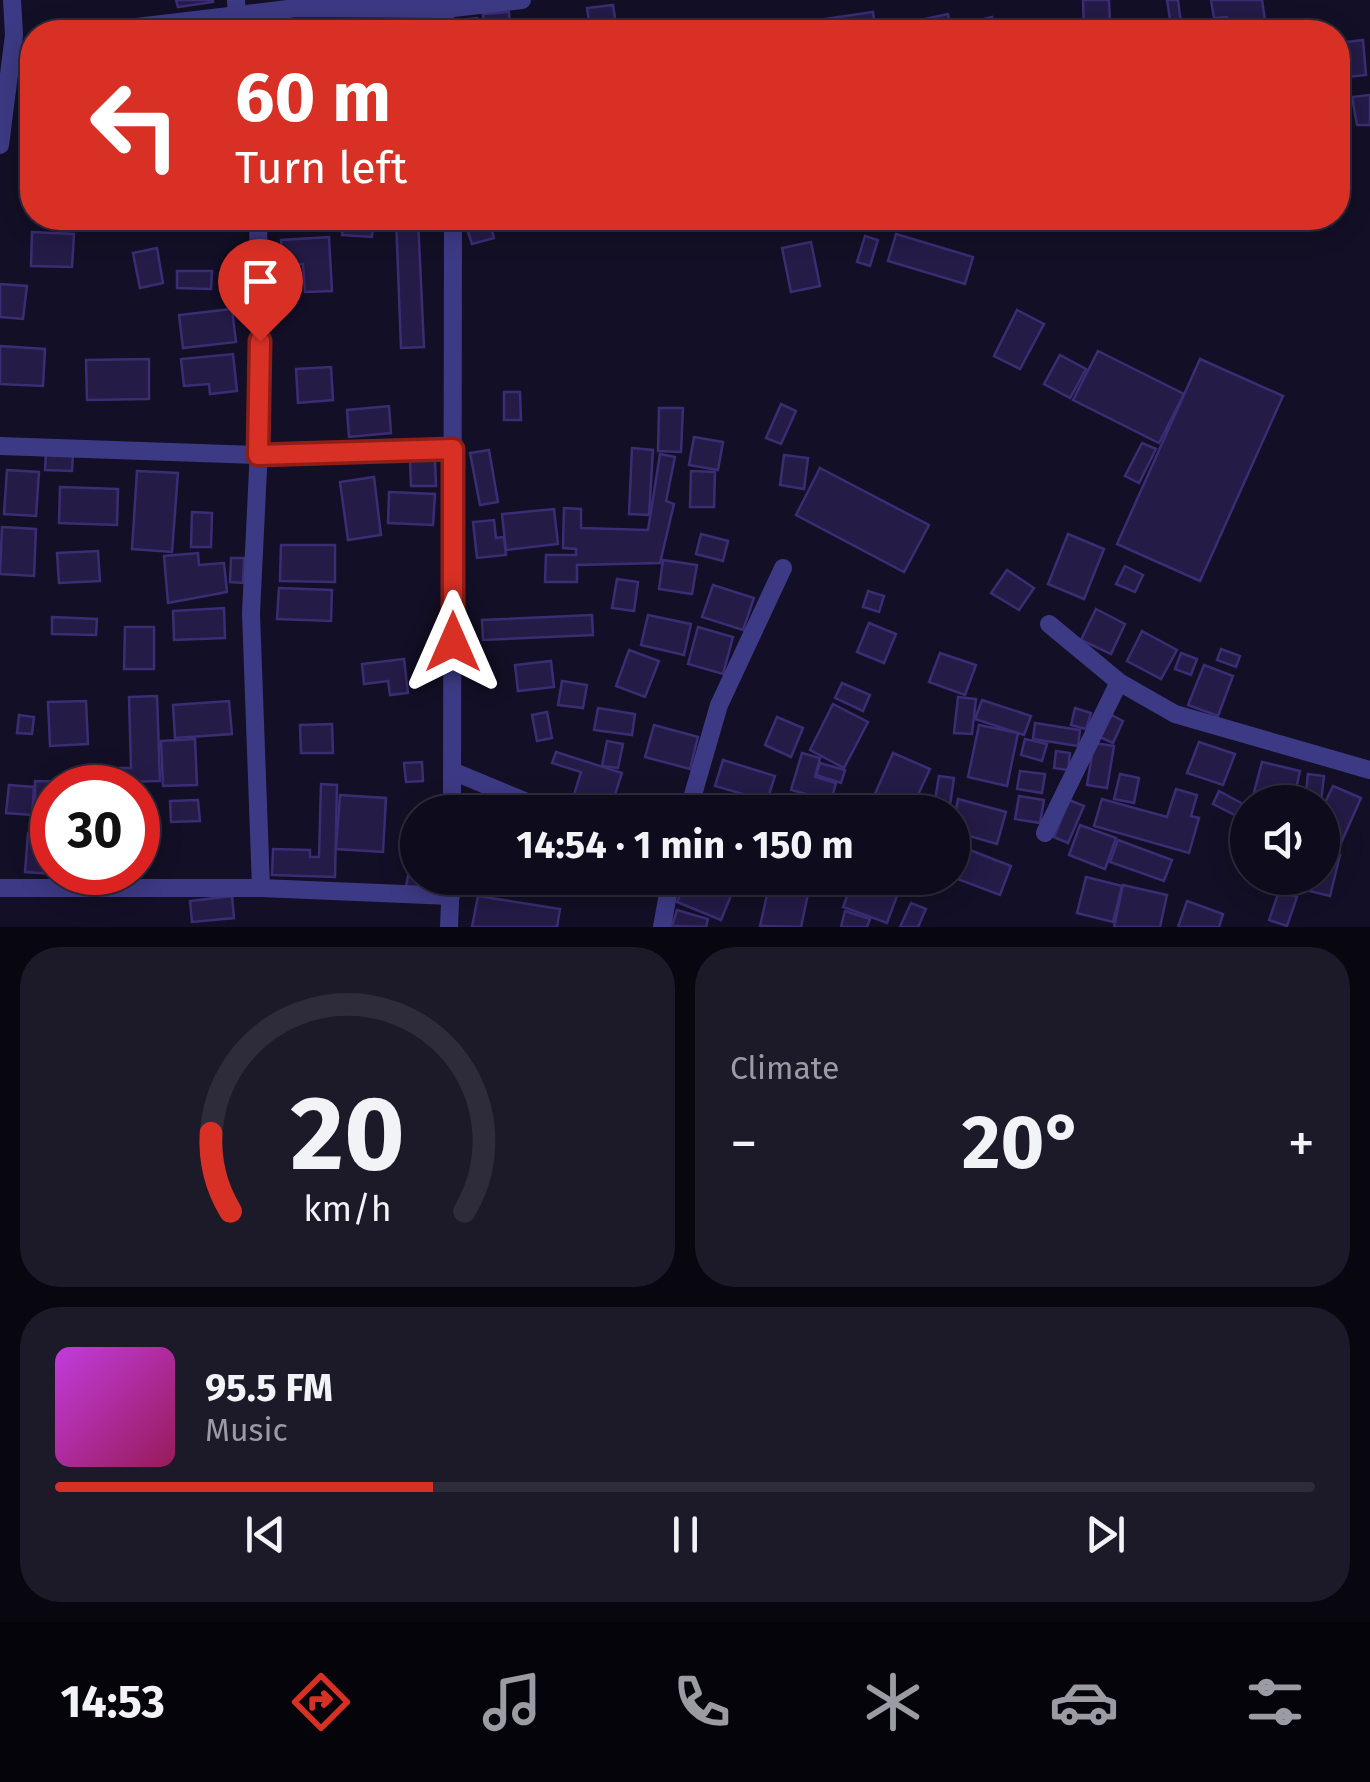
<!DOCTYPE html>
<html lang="en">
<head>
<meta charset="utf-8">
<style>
	:root { --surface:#0e0b1c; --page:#1c1929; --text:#f1f3f6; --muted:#9b9ba3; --line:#2e2b3b; --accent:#d93025 }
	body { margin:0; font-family:"Fira Sans",sans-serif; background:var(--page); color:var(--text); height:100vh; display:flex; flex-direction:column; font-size:38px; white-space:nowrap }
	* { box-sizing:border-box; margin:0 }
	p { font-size:32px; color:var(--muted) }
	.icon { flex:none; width:55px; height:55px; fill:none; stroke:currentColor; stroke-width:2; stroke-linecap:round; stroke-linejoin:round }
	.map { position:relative; height:927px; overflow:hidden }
	.side { display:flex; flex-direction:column; gap:20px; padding:20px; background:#08060f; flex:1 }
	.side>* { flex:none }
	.hud { position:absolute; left:20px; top:20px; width:1330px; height:210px; border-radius:40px; box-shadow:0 5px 25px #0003,0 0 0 2px var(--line); background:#d93025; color:#fff; overflow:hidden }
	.controls { position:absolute; left:1230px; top:785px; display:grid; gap:20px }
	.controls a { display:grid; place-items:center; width:110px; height:110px; border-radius:50%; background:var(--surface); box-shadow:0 5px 25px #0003,0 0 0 2px var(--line); font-size:50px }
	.speed { position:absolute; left:30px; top:765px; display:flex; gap:20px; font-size:50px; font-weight:700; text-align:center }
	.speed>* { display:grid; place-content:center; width:130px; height:130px; border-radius:50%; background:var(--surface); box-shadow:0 5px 25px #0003,0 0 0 2px var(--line); line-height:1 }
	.speed .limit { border:15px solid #d22; background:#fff; color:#111 }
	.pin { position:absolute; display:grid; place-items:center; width:85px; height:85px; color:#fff; margin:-102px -42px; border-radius:50% 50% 50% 0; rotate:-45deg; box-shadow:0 0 10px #0007 }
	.pin .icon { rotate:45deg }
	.me { position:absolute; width:110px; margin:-55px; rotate:0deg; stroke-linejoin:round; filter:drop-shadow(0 0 8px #0008) }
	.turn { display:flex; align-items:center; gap:35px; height:210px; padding:0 50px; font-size:45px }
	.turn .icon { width:130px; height:130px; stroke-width:2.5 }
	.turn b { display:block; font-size:70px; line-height:85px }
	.big { font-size:75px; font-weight:700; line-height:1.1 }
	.side .tile { flex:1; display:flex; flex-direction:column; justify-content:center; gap:15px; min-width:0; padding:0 35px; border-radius:40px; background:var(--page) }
	.side .dial { align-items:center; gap:0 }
	.dial svg { height:260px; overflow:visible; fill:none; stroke:var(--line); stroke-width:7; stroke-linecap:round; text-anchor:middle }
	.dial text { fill:var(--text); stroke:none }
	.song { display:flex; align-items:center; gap:30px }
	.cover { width:120px; height:120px; border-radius:15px; background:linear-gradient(135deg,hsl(290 70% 55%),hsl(330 70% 35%)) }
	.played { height:10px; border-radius:5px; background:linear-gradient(90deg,var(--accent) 30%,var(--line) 30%) }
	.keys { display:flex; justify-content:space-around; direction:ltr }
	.heat { display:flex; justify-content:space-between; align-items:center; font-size:55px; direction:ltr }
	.side .tiles { flex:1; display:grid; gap:20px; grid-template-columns:1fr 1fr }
	.tile:last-child { grid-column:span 2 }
	.trip { position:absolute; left:400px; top:795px; width:570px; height:100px; border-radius:50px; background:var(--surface); box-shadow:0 5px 25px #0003,0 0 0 2px var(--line); font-weight:700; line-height:100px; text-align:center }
	.menu { display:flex; height:160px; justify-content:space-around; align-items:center; background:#06040b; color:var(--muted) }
	.menu .icon { width:70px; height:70px }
	.menu .active { color:var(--accent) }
	.menu b { font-size:45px; color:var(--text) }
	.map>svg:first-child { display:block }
</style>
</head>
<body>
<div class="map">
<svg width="1370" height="927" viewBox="0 0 1370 927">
	<rect width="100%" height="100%" fill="#130f26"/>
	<g fill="#241b47" stroke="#3b2d73" stroke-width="2.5">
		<path d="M176,0H213V2L178,7Z"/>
		<path d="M1083,0H1109L1110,22L1138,21V32H1084Z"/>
		<path d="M1167,0H1178L1182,31L1172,32Z"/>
		<path d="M1211,0H1262L1265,20L1228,25L1227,17L1214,18Z"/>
		<path d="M613,5L616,25L590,29L587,8Z"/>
		<path d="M509,12L510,31L484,32L483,14Z"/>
		<path d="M873,12L876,32H813L811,21Z"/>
		<path d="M948,14L952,32H919L916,21Z"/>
		<path d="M992,17L995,32H965L963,24Z"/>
		<path d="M477,18L479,32H460L458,20Z"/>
		<path d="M1363,40L1366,75L1338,78V43Z"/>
		<path d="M1370,95V125H1357L1352,97Z"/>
		<path d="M317,218H334V229L318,230Z"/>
		<path d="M344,218H374L372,237L342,235Z"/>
		<path d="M396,218H418L424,347L401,348Z"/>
		<path d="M490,223L494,238L472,244L467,229Z"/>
		<path d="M32,232L74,234L72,267L31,266Z"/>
		<path d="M896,234L973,257L965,284L888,261Z"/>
		<path d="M865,236L878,240L870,266L857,262Z"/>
		<path d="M329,237L332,291L305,292L303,264L283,265L281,240Z"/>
		<path d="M811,242L820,286L791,292L782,248Z"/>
		<path d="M157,248L163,283L140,288L133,253Z"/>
		<path d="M177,271H212L211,289L177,288Z"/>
		<path d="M0,284L27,286L23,319L0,317Z"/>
		<path d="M232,309L236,342L183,348L179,315Z"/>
		<path d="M1017,310L1044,324L1020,369L994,356Z"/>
		<path d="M0,346L45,349L43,386L0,384Z"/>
		<path d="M1098,351L1184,394L1159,443L1073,400Z"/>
		<path d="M233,354L237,391L210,394L209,384L184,386L181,359Z"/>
		<path d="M1060,355L1086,369L1070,398L1044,384Z"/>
		<path d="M149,359V399L87,400L86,360Z"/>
		<path d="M1200,359L1283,396L1200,581L1117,544Z"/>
		<path d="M331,367L333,400L298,403L296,369Z"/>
		<path d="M504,392H520L521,420H504Z"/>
		<path d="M781,404L796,411L781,444L766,438Z"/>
		<path d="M389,406L391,433L349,437L347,410Z"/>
		<path d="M659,408H683L681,452L658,451Z"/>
		<path d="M694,437L723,442L718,470L689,465Z"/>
		<path d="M1142,443L1156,449L1139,483L1125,476Z"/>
		<path d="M632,448L653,450L649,515L629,514Z"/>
		<path d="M489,450L498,502L480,505L470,453Z"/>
		<path d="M46,453L73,455L72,471L45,470Z"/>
		<path d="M660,454L675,457L666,501L674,504L660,563L577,565V582H545L546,555H576V549L563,548L564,508L581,509V528L648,530Z"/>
		<path d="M784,455L808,458L804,489L780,485Z"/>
		<path d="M435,460L436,486H411L410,461Z"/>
		<path d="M820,468L929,525L904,572L796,515Z"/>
		<path d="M7,470L39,472L36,516L4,514Z"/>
		<path d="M137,471L178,473L172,552L132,549Z"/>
		<path d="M691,471L715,472L714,507H690Z"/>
		<path d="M374,477L381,535L348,540L340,482Z"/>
		<path d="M60,487L118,489L117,525L59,523Z"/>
		<path d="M389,492L435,494L433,525L388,523Z"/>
		<path d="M554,509L558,544L506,550L502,514Z"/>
		<path d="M192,512L212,513L211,547H191Z"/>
		<path d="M494,520L496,538L504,537L506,555L477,558L473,522Z"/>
		<path d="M2,527L36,529L34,576L0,574Z"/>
		<path d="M701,534L728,541L723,561L696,554Z"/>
		<path d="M1068,534L1104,549L1084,599L1048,584Z"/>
		<path d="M281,545H335V582L280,581Z"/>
		<path d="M98,551L100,581L59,583L57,553Z"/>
		<path d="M198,553L199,565L224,563L227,592L168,603L164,556Z"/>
		<path d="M231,558H244L243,583L230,582Z"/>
		<path d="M663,560L697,565L692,594L659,589Z"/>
		<path d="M1125,566L1143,575L1135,592L1116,584Z"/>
		<path d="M1007,570L1034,588L1019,610L991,593Z"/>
		<path d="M617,579L638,582L634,611L612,608Z"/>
		<path d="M713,585L754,598L743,630L702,617Z"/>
		<path d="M279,588L332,590L331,621L277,619Z"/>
		<path d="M868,591L884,596L879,612L863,607Z"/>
		<path d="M224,608L225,638L174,640L173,611Z"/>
		<path d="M1096,609L1125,624L1111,654L1081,640Z"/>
		<path d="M592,615L593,635L483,640L482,620Z"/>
		<path d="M648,615L691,624L684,655L641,645Z"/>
		<path d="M52,617L97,619L96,635L52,634Z"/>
		<path d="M869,623L896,634L884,663L857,652Z"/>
		<path d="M125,627H154V669H124Z"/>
		<path d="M698,627L733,637L723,674L688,664Z"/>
		<path d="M1142,631L1177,650L1161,679L1127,661Z"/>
		<path d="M1221,649L1240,656L1236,667L1217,660Z"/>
		<path d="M629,650L659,661L645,697L616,686Z"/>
		<path d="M940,653L976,665L965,695L929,682Z"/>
		<path d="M1181,653L1197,659L1191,675L1175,669Z"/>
		<path d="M404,659L408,693L390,695L388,681L364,684L362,664Z"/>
		<path d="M551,661L554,687L518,691L515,665Z"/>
		<path d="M1204,665L1233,676L1218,716L1188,705Z"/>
		<path d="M562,681L587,685L583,708L558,705Z"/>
		<path d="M842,683L870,695L863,711L835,698Z"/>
		<path d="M157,696L160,781L120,782V768H131L129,697Z"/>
		<path d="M958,697L976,699L972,734L954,733Z"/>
		<path d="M982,700L1031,716L1024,735L975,719Z"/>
		<path d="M86,701L88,744L50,746L48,702Z"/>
		<path d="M229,701L232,734L175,738L173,705Z"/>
		<path d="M833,704L868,722L844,768L810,750Z"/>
		<path d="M598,708L635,714L632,735L594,730Z"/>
		<path d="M1075,708L1091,713L1086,729L1071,725Z"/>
		<path d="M547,712L552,738L537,741L532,715Z"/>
		<path d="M1106,712L1123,721L1113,743L1095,735Z"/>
		<path d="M19,715L34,717L32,734L17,733Z"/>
		<path d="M777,717L803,728L791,757L765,745Z"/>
		<path d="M1035,723L1080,730L1078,746L1033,739Z"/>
		<path d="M332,724L333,753H301L300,725Z"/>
		<path d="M654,725L698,737L690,769L645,757Z"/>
		<path d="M979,725L1018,733L1007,786L968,777Z"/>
		<path d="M195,739L197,785L163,786L161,741Z"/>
		<path d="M1025,739L1047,744L1042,761L1021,755Z"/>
		<path d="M607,741L623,744L618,768L602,766Z"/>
		<path d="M1199,742L1235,754L1223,785L1187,773Z"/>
		<path d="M1094,743L1114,746L1107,788L1087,785Z"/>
		<path d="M1056,751L1070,753L1068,770L1054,768Z"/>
		<path d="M556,752L622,773L610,810L573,798L581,772L552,763Z"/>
		<path d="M802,753L820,758L815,777L836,783L831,801L791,790Z"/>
		<path d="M893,753L930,769L910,812L874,796Z"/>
		<path d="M723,760L775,776L767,801L715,786Z"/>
		<path d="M422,762L423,781L406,782L404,763Z"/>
		<path d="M1262,762L1300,771L1293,802L1253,796Z"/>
		<path d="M820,763L845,770L841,783L816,775Z"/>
		<path d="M1020,771L1045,774L1042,793L1017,789Z"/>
		<path d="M1120,774L1139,778L1134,803L1114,799Z"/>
		<path d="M1308,774L1324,776L1321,802H1305Z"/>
		<path d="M939,776L954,778L949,812H933Z"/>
		<path d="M35,781L81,782L80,788H52V816L35,815Z"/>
		<path d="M321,784L337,785L335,877L272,875L273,849L310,850V857H319Z"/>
		<path d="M9,785L34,787L32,815L6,813Z"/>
		<path d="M1333,786L1361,798L1341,843L1322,835V809Z"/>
		<path d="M1176,789L1197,795L1191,816L1199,818L1189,853L1094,826L1102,799L1167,817Z"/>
		<path d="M1219,791L1243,804L1237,816L1213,804Z"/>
		<path d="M697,794L711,795L709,812H695Z"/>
		<path d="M340,795L386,798L383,852L336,849Z"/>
		<path d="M1019,796L1044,800L1040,823L1015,819Z"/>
		<path d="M622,797L645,800L643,812H620Z"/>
		<path d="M958,799L1006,812L997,844L952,831Z"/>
		<path d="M152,800L156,851L138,852V801Z"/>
		<path d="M198,800L200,821L171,822L170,801Z"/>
		<path d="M1069,800L1084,806L1068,843L1054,837Z"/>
		<path d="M1248,819V853L1233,845Z"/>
		<path d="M1080,825L1116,838L1105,869L1069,855Z"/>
		<path d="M28,833L52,834V872L71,875L25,872Z"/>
		<path d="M1118,840L1172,860L1164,881L1110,862Z"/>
		<path d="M952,843L1011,866L1000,895L952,877Z"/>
		<path d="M1322,851L1340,855L1330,896L1289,886L1291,878H1322Z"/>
		<path d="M409,871L425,878L422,890L406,886Z"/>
		<path d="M1086,877L1122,886L1113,922L1077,913Z"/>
		<path d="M517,878H548L547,885L517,884Z"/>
		<path d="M624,878H654L651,888Z"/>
		<path d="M687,878L732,893L721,920L677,902Z"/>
		<path d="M854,878H882L901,885L887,923L843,907Z"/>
		<path d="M1123,885L1167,895L1160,927H1114Z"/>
		<path d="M769,886L808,894L801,927L760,926Z"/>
		<path d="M1279,891L1297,897L1287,926L1269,920Z"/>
		<path d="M232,896L234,918L192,922L190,901Z"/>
		<path d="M478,896L560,909L557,927H472Z"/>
		<path d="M1187,901L1223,914L1219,927H1178Z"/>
		<path d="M911,903L926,909L918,927H900Z"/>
		<path d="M677,910L708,919L706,927L672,926Z"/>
		<path d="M845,911L870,919L867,927H841Z"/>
	</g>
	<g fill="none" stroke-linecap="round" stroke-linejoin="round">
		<g stroke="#3d3a85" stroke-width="18">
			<path d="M236,0L238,32"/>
			<path d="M444,0L446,32"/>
			<path d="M94,32L296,8L445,9L522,0"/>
			<path d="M0,145L14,35L12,0"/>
			<path d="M258,218L261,408L251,613L261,888"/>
			<path d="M0,446L259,455L453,449"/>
			<path d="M1049,624L1119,682L1175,714L1370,770"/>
			<path d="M452,771L551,812"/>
			<path d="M452,812L453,218"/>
			<path d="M688,812L719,705L783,568"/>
			<path d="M1045,833L1119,682"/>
			<path d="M0,888H261L451,896"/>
			<path d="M449,927L451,878"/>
			<path d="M662,927L671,878"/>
		</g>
	</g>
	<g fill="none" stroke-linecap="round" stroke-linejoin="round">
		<defs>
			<path id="route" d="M260,341L258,455L453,449V642"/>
		</defs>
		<use href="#route" stroke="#8d1f18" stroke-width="25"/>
		<use href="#route" stroke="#d93025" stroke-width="18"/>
	</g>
</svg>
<div class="controls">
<a><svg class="icon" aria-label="sound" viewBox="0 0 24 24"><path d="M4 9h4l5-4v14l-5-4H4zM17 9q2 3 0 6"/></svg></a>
</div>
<div class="speed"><div class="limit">30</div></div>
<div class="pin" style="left:260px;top:341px;background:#d93025"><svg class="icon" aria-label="arrive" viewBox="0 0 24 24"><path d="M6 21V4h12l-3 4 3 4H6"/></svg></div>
<svg class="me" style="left:453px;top:642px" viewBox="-20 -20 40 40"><path d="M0-17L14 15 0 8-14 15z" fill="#d93025" stroke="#fff" stroke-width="4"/></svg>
<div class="trip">14:54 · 1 min · 150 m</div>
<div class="hud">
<div class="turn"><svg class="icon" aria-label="left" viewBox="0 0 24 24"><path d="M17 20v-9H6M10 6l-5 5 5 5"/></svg><div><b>60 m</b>Turn left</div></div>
</div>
</div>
<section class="side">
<div class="tiles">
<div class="tile dial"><svg viewBox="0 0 100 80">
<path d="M14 69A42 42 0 1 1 86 69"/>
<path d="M14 69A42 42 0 0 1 8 45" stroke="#d93025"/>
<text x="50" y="56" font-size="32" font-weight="700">20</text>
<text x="50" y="72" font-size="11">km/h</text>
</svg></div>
<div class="tile"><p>Climate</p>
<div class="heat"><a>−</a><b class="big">20°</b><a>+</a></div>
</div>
<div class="tile">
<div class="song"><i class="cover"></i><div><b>95.5 FM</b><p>Music</p></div></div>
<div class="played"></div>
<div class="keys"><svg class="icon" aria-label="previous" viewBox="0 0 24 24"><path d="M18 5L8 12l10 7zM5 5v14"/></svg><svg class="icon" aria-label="pause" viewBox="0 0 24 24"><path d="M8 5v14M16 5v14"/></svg><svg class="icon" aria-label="next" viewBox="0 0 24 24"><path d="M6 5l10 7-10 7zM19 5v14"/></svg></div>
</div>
</div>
</section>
<nav class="menu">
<b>14:53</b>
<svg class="icon active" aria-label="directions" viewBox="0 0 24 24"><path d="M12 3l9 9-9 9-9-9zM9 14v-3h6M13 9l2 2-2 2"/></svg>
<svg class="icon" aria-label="music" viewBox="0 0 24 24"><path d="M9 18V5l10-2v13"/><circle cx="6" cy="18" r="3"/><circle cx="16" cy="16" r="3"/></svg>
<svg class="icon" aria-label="phone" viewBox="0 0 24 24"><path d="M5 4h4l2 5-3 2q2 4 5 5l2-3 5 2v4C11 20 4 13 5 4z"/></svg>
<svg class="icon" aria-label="climate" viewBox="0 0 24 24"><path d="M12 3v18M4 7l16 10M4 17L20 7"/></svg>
<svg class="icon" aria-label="car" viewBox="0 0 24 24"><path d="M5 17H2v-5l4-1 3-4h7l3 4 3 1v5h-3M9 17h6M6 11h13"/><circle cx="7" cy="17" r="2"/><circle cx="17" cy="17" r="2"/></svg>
<svg class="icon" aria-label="filters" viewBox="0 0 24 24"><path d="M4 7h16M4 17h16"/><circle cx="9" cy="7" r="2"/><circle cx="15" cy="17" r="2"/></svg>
</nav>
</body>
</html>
